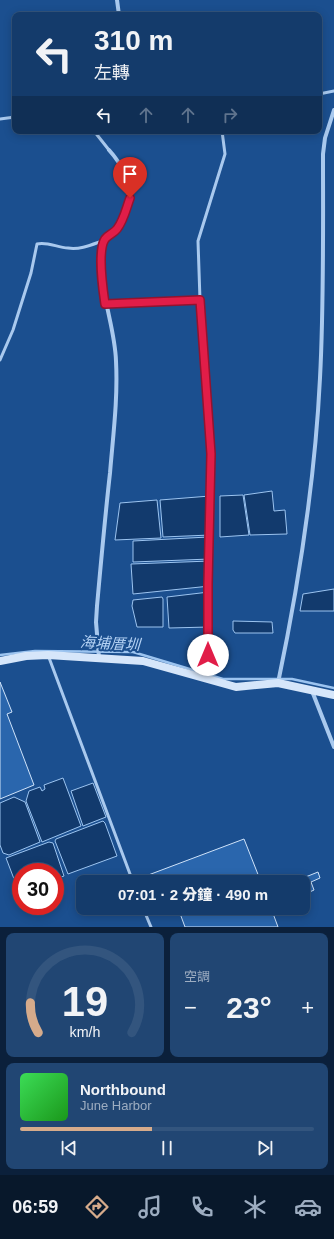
<!DOCTYPE html>
<html lang="zh-TW">
<head>
<meta charset="utf-8">
<style>
	:root { --surface:#143b6b; --page:#214673; --text:#f1f3f6; --muted:#9dadc1; --line:#33557e; --accent:#d6ab8b }
	body { margin:0; font-family:Helvetica,"Noto Sans TC",sans-serif; background:var(--page); color:var(--text); height:100vh; display:flex; flex-direction:column; font-size:15px; white-space:nowrap }
	* { box-sizing:border-box; margin:0 }
	p { font-size:13px; color:var(--muted) }
	.icon { flex:none; width:22px; height:22px; fill:none; stroke:currentColor; stroke-width:2; stroke-linecap:round; stroke-linejoin:round }
	.map { position:relative; height:927px; overflow:hidden }
	.panel { display:flex; flex-direction:column; gap:6px; padding:6px; background:#0b203b; flex:1 }
	.panel>* { flex:none }
	.banner { position:absolute; left:12px; top:12px; width:310px; height:122px; border-radius:8px; box-shadow:0 2px 10px #0003,0 0 0 1px var(--line); background:#143b6b; color:var(--text); overflow:hidden }
	.speed { position:absolute; left:12px; top:863px; display:flex; gap:8px; font-size:20px; font-weight:700; text-align:center }
	.speed>* { display:grid; place-content:center; width:52px; height:52px; border-radius:50%; background:var(--surface); box-shadow:0 2px 10px #0003,0 0 0 1px var(--line); line-height:1 }
	.speed .limit { border:6px solid #d22; background:#fff; color:#111 }
	.pin { position:absolute; display:grid; place-items:center; width:34px; height:34px; color:#fff; margin:-41px -17px; border-radius:50% 50% 50% 0; rotate:-45deg; box-shadow:0 0 4px #0007 }
	.pin .icon { rotate:45deg }
	.me { position:absolute; width:44px; margin:-22px; rotate:0deg; stroke-linejoin:round; filter:drop-shadow(0 0 3px #0008) }
	.turn { display:flex; align-items:center; gap:14px; height:84px; padding:0 16px; font-size:18px }
	.turn .icon { width:52px; height:52px; stroke-width:2.5 }
	.turn b { display:block; font-size:28px; line-height:34px }
	.lanes { display:flex; align-items:center; height:38px; padding:0 16px; background:#0003; justify-content:center; gap:20px; direction:ltr }
	.lanes .off { opacity:.35 }
	.big { font-size:30px; font-weight:800; line-height:1.1 }
	.panel .card { flex:1; display:flex; flex-direction:column; justify-content:center; gap:6px; min-width:0; padding:0 14px; border-radius:8px; background:var(--page) }
	.panel .dial { align-items:center; gap:0 }
	.dial svg { height:104px; overflow:visible; fill:none; stroke:var(--line); stroke-width:7; stroke-linecap:round; text-anchor:middle }
	.dial text { fill:var(--text); stroke:none }
	.song { display:flex; align-items:center; gap:12px }
	.cover { width:48px; height:48px; border-radius:6px; background:linear-gradient(135deg,hsl(130 70% 55%),hsl(120 70% 35%)) }
	.played { height:4px; border-radius:2px; background:linear-gradient(90deg,var(--accent) 45%,var(--line) 45%) }
	.keys { display:flex; justify-content:space-around; direction:ltr }
	.heat { display:flex; justify-content:space-between; align-items:center; font-size:22px; direction:ltr }
	.panel .tiles { flex:1; display:grid; gap:6px; grid-template-columns:1fr 1fr }
	.card:last-child { grid-column:span 2 }
	.trip { position:absolute; left:76px; top:875px; width:234px; height:40px; border-radius:8px; background:var(--surface); box-shadow:0 2px 10px #0003,0 0 0 1px var(--line); font-weight:800; line-height:40px; text-align:center }
	.tabs { display:flex; height:64px; justify-content:space-around; align-items:center; background:#08182b; color:var(--muted) }
	.tabs .icon { width:28px; height:28px }
	.tabs .selected { color:var(--accent) }
	.tabs b { font-size:18px; color:var(--text) }
	.map>svg:first-child { display:block }
</style>
</head>
<body>
<div class="map">
<svg width="334" height="927" viewBox="0 0 334 927">
	<rect width="100%" height="100%" fill="#1b4f8f"/>
	<g fill="#123a6d" stroke="#9cc4f0">
		<path d="M272,491L274,511L285,510L287,534L250,535L244,495Z"/>
		<path d="M243,495L249,535L220,537V496Z"/>
		<path d="M210,496V535L163,537L160,500Z"/>
		<path d="M157,500L161,538L115,540L120,503Z"/>
		<path d="M208,537L210,559L133,562V541Z"/>
		<path d="M210,561V586L133,594L131,564Z"/>
		<path d="M334,589V611H300L303,594Z"/>
		<path d="M209,592V627L169,628L167,597Z"/>
		<path d="M162,597L163,599V627H137L132,606L133,600Z"/>
		<path d="M233,621L272,622L273,633H235L233,630Z"/>
		<path d="M63,778L81,826L42,842L26,801L29,791L40,787L42,791L45,789L44,785Z"/>
		<path d="M93,783L106,817L83,826L71,791Z"/>
		<path d="M14,797L25,802L40,842L9,855L3,853L0,845V803Z"/>
		<path d="M103,821L105,823L117,856L68,874L55,841L56,839Z"/>
		<path d="M49,842L53,843L64,876L55,879V872H21V892H19L6,858Z"/>
	</g>
	<g fill="none" stroke-linecap="round" stroke-linejoin="round">
		<path stroke="#9cc4f0" stroke-width="2.5" d="M0,655L35,651L133,652L223,679H292L334,688"/>
	</g>
	<g fill="#2a66ad" stroke="#cfe3fa">
		<path d="M0,682L12,712L7,714L34,785L0,799Z"/>
		<path d="M244,839L261,882H145L143,877Z"/>
		<path d="M318,872L320,878L311,882L314,890L303,895V878Z"/>
		<path d="M178,908H271L278,927H185Z"/>
	</g>
	<g fill="none" stroke-linecap="round" stroke-linejoin="round">
		<g stroke="#a9c9ee" stroke-width="3">
			<path d="M319,94L334,91"/>
			<path d="M0,119L15,117"/>
			<path d="M94,131L109,150"/>
			<path d="M106,304L200,300L198,241L225,154L222,131"/>
			<path d="M0,360L13,330L31,273L37,244C47,241 58,248 68,248C81,250 93,244 105,240"/>
			<path d="M48,655L133,882"/>
			<path d="M143,908L151,927"/>
		</g>
		<g stroke="#a9c9ee" stroke-width="4">
			<path d="M117,0L119,15"/>
			<path d="M200,300L211,454L208,584V669L207,679"/>
			<path d="M99,658L96,622L97,606C101,562 105,517 110,473C113,436 118,399 116,361C115,328 101,297 102,263C102,256 101,245 106,239C111,233 119,230 122,222C135,195 128,171 109,150"/>
			<path d="M278,683C299,583 315,480 320,378C324,303 323,229 323,154L325,138L334,110"/>
			<path d="M312,691L334,747"/>
		</g>
		<path stroke="#d6e6fa" stroke-width="8" d="M0,661L26,656L48,655L143,661L236,687L278,683L334,695"/>
	</g>
	<g fill="none" stroke-linecap="round" stroke-linejoin="round">
		<defs>
			<path id="route" d="M130,198C126,209 124,220 117,229C114,233 108,235 105,239C97,251 103,290 105,304L200,300L211,454L208,584V655"/>
		</defs>
		<use href="#route" stroke="#92132f" stroke-width="10"/>
		<use href="#route" stroke="#e11d48" stroke-width="7"/>
	</g>
	<g text-anchor="middle" dominant-baseline="central" stroke-width="4" stroke-linejoin="round" paint-order="stroke">
		<g font-size="15" font-style="italic" fill="#b5d3f5" stroke="#1b4f8f">
			<text transform="translate(110 643) rotate(3)">海埔厝圳</text>
		</g>
	</g>
</svg>
<div class="speed"><div class="limit">30</div></div>
<div class="pin" style="left:130px;top:198px;background:#d93025"><svg class="icon" aria-label="arrive" viewBox="0 0 24 24"><path d="M6 21V4h12l-3 4 3 4H6"/></svg></div>
<svg class="me" style="left:208px;top:655px" viewBox="-20 -20 40 40"><circle r="19" fill="#fff"/><path d="M0-13L10 11 0 6-10 11z" fill="#e11d48"/></svg>
<div class="trip">07:01 · 2 分鐘 · 490 m</div>
<div class="banner">
<div class="turn"><svg class="icon" aria-label="left" viewBox="0 0 24 24"><path d="M17 20v-9H6M10 6l-5 5 5 5"/></svg><div><b>310 m</b>左轉</div></div>
<div class="lanes"><svg class="icon" aria-label="left" viewBox="0 0 24 24"><path d="M17 20v-9H6M10 6l-5 5 5 5"/></svg><svg class="icon off" aria-label="ahead" viewBox="0 0 24 24"><path d="M12 20V5M6 11l6-6 6 6"/></svg><svg class="icon off" aria-label="ahead" viewBox="0 0 24 24"><path d="M12 20V5M6 11l6-6 6 6"/></svg><svg class="icon off" aria-label="right" viewBox="0 0 24 24"><path d="M7 20v-9h11M14 6l5 5-5 5"/></svg></div>
</div>
</div>
<section class="panel">
<div class="tiles">
<div class="card dial"><svg viewBox="0 0 100 80">
<path d="M14 69A42 42 0 1 1 86 69"/>
<path d="M14 69A42 42 0 0 1 8 46" stroke="#d6ab8b"/>
<text x="50" y="56" font-size="32" font-weight="700">19</text>
<text x="50" y="72" font-size="11">km/h</text>
</svg></div>
<div class="card"><p>空調</p>
<div class="heat"><a>−</a><b class="big">23°</b><a>+</a></div>
</div>
<div class="card">
<div class="song"><i class="cover"></i><div><b>Northbound</b><p>June Harbor</p></div></div>
<div class="played"></div>
<div class="keys"><svg class="icon" aria-label="previous" viewBox="0 0 24 24"><path d="M18 5L8 12l10 7zM5 5v14"/></svg><svg class="icon" aria-label="pause" viewBox="0 0 24 24"><path d="M8 5v14M16 5v14"/></svg><svg class="icon" aria-label="next" viewBox="0 0 24 24"><path d="M6 5l10 7-10 7zM19 5v14"/></svg></div>
</div>
</div>
</section>
<nav class="tabs">
<b>06:59</b>
<svg class="icon selected" aria-label="directions" viewBox="0 0 24 24"><path d="M12 3l9 9-9 9-9-9zM9 14v-3h6M13 9l2 2-2 2"/></svg>
<svg class="icon" aria-label="music" viewBox="0 0 24 24"><path d="M9 18V5l10-2v13"/><circle cx="6" cy="18" r="3"/><circle cx="16" cy="16" r="3"/></svg>
<svg class="icon" aria-label="phone" viewBox="0 0 24 24"><path d="M5 4h4l2 5-3 2q2 4 5 5l2-3 5 2v4C11 20 4 13 5 4z"/></svg>
<svg class="icon" aria-label="climate" viewBox="0 0 24 24"><path d="M12 3v18M4 7l16 10M4 17L20 7"/></svg>
<svg class="icon" aria-label="car" viewBox="0 0 24 24"><path d="M5 17H2v-5l4-1 3-4h7l3 4 3 1v5h-3M9 17h6M6 11h13"/><circle cx="7" cy="17" r="2"/><circle cx="17" cy="17" r="2"/></svg>
</nav>
</body>
</html>
